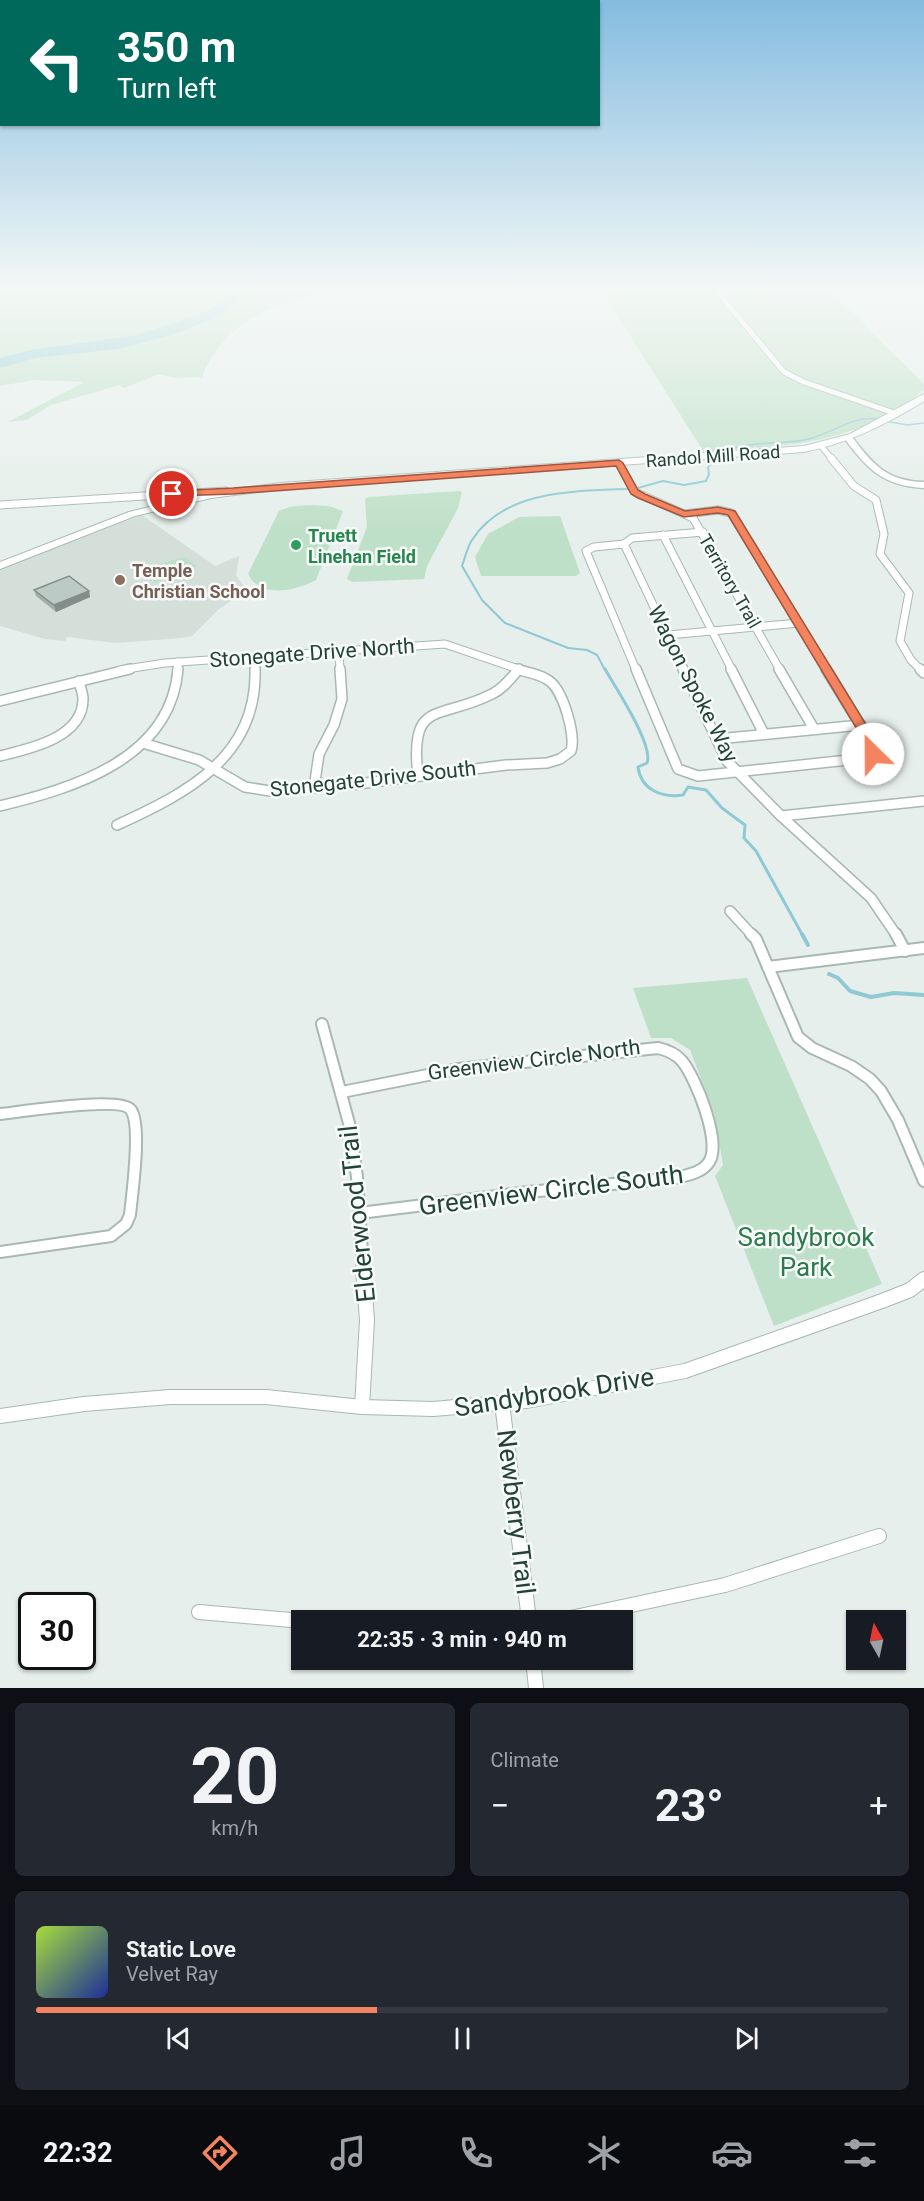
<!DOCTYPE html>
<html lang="en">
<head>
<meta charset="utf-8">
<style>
	:root { --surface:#171b24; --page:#242831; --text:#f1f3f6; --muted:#9ea1a6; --line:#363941; --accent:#f4845f }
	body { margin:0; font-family:Roboto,sans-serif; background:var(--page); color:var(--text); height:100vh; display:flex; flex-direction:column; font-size:22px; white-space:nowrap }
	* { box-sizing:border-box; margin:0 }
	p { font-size:20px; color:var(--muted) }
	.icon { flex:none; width:33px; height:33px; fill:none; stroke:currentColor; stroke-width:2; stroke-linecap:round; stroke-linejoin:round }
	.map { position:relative; height:1688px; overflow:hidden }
	.details { display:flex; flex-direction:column; gap:15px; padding:15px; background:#0d0f14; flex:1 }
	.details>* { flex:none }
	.top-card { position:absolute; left:0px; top:0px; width:600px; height:126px; box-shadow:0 2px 4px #0004; background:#00695c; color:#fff; overflow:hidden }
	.needle { width:39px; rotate:351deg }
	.fabs { position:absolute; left:846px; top:1610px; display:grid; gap:12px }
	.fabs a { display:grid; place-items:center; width:60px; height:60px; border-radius:0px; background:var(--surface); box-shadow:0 2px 4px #0004; font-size:30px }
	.speed { position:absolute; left:18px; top:1592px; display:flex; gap:12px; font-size:30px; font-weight:700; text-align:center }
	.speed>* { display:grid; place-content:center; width:78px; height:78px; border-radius:50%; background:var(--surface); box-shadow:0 2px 4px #0004; line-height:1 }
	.speed .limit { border:3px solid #111; border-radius:9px; background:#fff; color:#111 }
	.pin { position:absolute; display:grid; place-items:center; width:51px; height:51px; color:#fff; margin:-26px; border:3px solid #fff; border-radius:50%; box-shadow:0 2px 6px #0007 }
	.me { position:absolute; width:66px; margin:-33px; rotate:337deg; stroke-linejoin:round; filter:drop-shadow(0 0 4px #0008) }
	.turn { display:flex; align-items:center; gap:21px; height:126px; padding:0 18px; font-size:27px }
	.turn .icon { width:78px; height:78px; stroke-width:2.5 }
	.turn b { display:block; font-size:42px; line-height:51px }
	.big { font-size:45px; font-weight:700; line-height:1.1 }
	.details .widget { flex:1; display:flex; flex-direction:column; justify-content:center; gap:9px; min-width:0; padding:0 21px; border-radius:9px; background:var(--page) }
	.details .dial { align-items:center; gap:0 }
	.dial b { font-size:78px; line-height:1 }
	.song { display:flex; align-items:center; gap:18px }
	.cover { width:72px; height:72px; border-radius:9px; background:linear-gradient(135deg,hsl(80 70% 55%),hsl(230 70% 35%)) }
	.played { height:6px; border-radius:3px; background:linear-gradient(90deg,var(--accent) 40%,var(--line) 40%) }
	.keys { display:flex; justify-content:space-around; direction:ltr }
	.heat { display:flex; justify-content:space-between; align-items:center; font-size:33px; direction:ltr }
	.details .tiles { flex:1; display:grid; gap:15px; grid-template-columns:1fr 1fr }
	.widget:last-child { grid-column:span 2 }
	.trip { position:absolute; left:291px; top:1610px; width:342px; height:60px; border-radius:0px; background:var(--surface); box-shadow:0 2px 4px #0004; font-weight:700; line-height:60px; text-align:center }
	.menu { display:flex; height:96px; justify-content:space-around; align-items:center; background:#090b0e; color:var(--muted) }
	.menu .icon { width:42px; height:42px }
	.menu .selected { color:var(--accent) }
	.menu b { font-size:27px; color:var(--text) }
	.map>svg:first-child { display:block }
</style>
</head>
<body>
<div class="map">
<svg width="924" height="1688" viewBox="0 0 924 1688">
	<rect width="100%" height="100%" fill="#e6efeb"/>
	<path fill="#d4dfda" d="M142,515L215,566L239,556L236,575L246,590L218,610L192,636L182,638L116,643L67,637L65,641L45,639L0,626V569Z"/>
	<g fill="#bfe0c8">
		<path d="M0,290H327C308,299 288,302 269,309C239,322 213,347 202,377L174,378L159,374L124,388L119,385L51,405L27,420L8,422L84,382L35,380L0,386Z"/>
		<path d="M601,290H829L924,384V390C913,398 901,407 889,414C834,446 766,447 704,452Z"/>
		<path d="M459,491L462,492L458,508L427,566L424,579L352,582L347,579L367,527L365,499L369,497Z"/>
		<path d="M308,505L329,506L343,511L316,580C296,591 260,599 248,574L279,511L289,507Z"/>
		<path d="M560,516L580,573L576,576H481L475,557L488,534L519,517Z"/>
		<path d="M185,557L197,566L155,583L148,567Z"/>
		<path d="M747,978L882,1284L774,1326L715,1176L723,1165L714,1113L690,1050L671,1038H651L633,988Z"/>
	</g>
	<path fill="#8ec9d4" d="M229,290H245L230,308L217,317L172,335L118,349L35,358L0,368V358L31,350L137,335L203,313L223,301Z"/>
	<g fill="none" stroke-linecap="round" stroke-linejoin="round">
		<g stroke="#8ec9d4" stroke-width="1.5">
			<path d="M885,421L907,425L924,423"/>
			<path d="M722,453C750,439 779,446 809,439C834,433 852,415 879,419"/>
			<path d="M715,459L717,457"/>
		</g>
		<g stroke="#8ec9d4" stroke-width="2">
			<path d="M634,489L663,481L684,485L706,481L709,474L708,467L717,458"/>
			<path d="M605,670L597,655L587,650L568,648L505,623L482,600L462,566C465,558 467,548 472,540C504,490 574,491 627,489"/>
		</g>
		<path stroke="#8ec9d4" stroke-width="3" d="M605,669C615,687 654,745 647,763L638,767C641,790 662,798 683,795L688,787L706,790L722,808L745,825L744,838L756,851L803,936"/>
		<g stroke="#8ec9d4" stroke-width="4">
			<path d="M802,934L808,945"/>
			<path d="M829,974L838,978L850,991L871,997L894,993L924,995"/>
		</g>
		<defs>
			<g id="minor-far4">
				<path d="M716,290L784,372L804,382L897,414"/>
				<path d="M865,290L869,295L924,292"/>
				<path d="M821,446L832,459"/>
			</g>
			<g id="minor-far3">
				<path d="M831,458L854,486L876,500L884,534L880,554L909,593L900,641L911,660L921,670"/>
				<path d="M619,463L635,492L693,518L780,670"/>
				<path d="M0,505L225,491"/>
				<path d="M684,514L718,510L731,513L827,670"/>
				<path d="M663,535L732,670"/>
				<path d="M624,544L594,547L586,551L636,670"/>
				<path d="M668,635L799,623"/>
				<path d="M339,651L340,670"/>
				<path d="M255,657V670"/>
				<path d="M120,670L165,663L445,644L521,670"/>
				<path d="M177,670L178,662"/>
				<path d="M684,670L624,544L632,538L703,532"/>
			</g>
			<g id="minor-far2">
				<path d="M636,669L678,769L698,776L867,758L873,754L875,749L826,669"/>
				<path d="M683,669L727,761L781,816L871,898L897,936"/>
				<path d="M731,669L764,734"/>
				<path d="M779,669L814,729"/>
				<path d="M920,669L924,673"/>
				<path d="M0,701L130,669"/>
				<path d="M717,739L861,725"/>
				<path d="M143,743L199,760L245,787L270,791L358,784L506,765L547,763L560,759L571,751C576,735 563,689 548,680C540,674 526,672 516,669"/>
				<path d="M0,756C29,749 83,738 83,699C83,693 80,687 79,681"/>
				<path d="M418,776C409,698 439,721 492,694C503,689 511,678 519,669"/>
				<path d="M314,788L319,754L334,725L342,699L340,669"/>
				<path d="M0,806C74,788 171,759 178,669"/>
				<path d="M781,816L924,801"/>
				<path d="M117,825C187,793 258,757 255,669"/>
				<path d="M730,911L753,936"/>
			</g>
			<g id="minor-far1">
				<path d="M751,934L756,939L798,1037L812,1048L851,1066L870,1079L881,1091L898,1120L924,1181"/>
				<path d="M896,934L905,951"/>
				<path d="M768,967L924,948"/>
				<path d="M322,1024L350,1127L357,1177L363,1269"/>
				<path d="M342,1092L458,1069L658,1048C667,1050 676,1054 682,1061C696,1078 722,1143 709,1162C702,1173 687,1175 676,1178L528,1192L360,1213"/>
				<path d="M0,1114C20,1112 121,1096 131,1110C142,1126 132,1194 130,1215L126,1224L111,1236L0,1252"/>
			</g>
			<g id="minor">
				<path d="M502,1403L529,1620"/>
				<path d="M362,1407L367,1320L363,1268"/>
				<path d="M0,1416L84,1404L170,1397H266L362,1407L433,1409L526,1401L685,1371L882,1301L910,1290L924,1279"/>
				<path d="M199,1612L302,1621"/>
				<path d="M561,1620L725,1585L879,1536"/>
				<path d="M533,1659L536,1688"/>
			</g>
			<path id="tertiary" d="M846,437H852C873,465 887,481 924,482V488C884,486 868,470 845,439Z"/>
			<path id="secondary" d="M924,394V401C885,425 849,443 804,452L281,489L211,498L135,516L0,569V562L129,512L211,492L281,483L804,446L850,434Z"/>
		</defs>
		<use href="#minor-far4" stroke="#a8b8b2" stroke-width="7"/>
		<use href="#minor-far3" stroke="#a8b8b2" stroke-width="9"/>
		<use href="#minor-far2" stroke="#a8b8b2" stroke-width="12"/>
		<use href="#minor-far1" stroke="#a8b8b2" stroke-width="14"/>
		<use href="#minor" stroke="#a8b8b2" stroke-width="16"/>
		<use href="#tertiary" stroke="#a8b8b2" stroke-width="3"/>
		<use href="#secondary" stroke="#a4bbb3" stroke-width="2"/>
		<use href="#minor-far4" stroke="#fff" stroke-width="5"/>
		<use href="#minor-far3" stroke="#fff" stroke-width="7"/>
		<use href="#minor-far2" stroke="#fff" stroke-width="9"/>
		<use href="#minor-far1" stroke="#fff" stroke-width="10"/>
		<use href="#minor" stroke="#fff" stroke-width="14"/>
		<use href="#tertiary" fill="#fff" fill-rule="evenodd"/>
		<use href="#secondary" fill="#fff" fill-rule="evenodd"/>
	</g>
	<path fill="#a1aea9" d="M34,590L89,591L90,597L56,612L36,596Z"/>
	<path fill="#838d89" d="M89,591L90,597L56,612L54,605Z"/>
	<path fill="#bbcac4" stroke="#838d89" stroke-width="1.5" d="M69,576L89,591L54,605L34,590Z"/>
	<linearGradient id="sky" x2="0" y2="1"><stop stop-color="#84bce0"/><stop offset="0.55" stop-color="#f4f8f6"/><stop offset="1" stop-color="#f4f8f6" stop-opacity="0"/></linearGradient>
	<rect width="924" height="527" fill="url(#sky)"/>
	<path fill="#f4845f" stroke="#9f563e" stroke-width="1.5" d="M619,460L623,463L638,490L645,494L685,511L718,507L735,511L881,749L878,757L873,758L867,754L869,749L728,515L718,513L684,517L638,498L631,494L616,466L233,494L172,496L167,494L172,491L233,488Z"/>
	<circle fill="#2e9e5b" stroke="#f7fbf9" stroke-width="2" cx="296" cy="545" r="6"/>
	<circle fill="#8d6e63" stroke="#f7fbf9" stroke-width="2" cx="120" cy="580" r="6"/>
	<g text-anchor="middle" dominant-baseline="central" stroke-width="5" stroke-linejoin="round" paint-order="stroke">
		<g font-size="18" fill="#24423a" stroke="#f7fbf9">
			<text transform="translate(713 456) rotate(-4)">Randol Mill Road</text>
			<text transform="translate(730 581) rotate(60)">Territory Trail</text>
		</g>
		<g font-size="18" font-weight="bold" fill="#27864d" stroke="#f7fbf9" text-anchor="start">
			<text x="308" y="535">Truett<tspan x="308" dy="21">Linehan Field</tspan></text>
		</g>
		<g font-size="18" font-weight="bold" fill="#785e54" stroke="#f7fbf9" text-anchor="start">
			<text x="132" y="570">Temple<tspan x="132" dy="21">Christian School</tspan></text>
		</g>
		<g font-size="21" fill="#24423a" stroke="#f7fbf9">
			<text transform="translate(312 653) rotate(-4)">Stonegate Drive North</text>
			<text transform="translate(693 684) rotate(63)">Wagon Spoke Way</text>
			<text transform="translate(373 779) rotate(-6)">Stonegate Drive South</text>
			<text transform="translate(534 1060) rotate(-7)">Greenview Circle North</text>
		</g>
		<g font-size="26" fill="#24423a" stroke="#f7fbf9">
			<text transform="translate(551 1190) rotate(-7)">Greenview Circle South</text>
			<text transform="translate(357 1214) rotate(-96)">Elderwood Trail</text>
			<text transform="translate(554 1392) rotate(-9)">Sandybrook Drive</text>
			<text transform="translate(516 1512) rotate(83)">Newberry Trail</text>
		</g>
		<g font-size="26" fill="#2d7a4b" stroke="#f7fbf9">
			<text x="806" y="1237">Sandybrook<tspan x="806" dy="30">Park</tspan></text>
		</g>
	</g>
</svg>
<div class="fabs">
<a><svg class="needle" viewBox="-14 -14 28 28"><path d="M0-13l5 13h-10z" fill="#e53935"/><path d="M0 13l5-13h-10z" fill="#9ea1a6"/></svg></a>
</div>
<div class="speed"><div class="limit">30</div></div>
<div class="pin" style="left:172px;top:494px;background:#d93025"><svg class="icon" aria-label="arrive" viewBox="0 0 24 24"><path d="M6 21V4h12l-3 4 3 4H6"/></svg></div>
<svg class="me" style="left:873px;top:754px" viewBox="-20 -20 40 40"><circle r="19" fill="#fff"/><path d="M0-13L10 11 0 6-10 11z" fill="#f4845f"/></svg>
<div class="trip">22:35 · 3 min · 940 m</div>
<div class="top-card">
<div class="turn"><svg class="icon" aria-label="left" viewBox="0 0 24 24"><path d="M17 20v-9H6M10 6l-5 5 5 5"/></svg><div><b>350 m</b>Turn left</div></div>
</div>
</div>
<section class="details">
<div class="tiles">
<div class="widget dial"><b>20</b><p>km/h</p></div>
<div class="widget"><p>Climate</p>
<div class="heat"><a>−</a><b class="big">23°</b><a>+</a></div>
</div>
<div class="widget">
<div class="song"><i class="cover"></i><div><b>Static Love</b><p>Velvet Ray</p></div></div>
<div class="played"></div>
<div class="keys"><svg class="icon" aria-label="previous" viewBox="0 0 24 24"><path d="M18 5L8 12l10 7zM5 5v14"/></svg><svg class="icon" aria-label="pause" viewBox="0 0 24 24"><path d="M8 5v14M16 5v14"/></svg><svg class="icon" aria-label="next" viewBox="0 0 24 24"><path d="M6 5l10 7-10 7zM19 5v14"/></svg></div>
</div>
</div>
</section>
<nav class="menu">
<b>22:32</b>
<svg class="icon selected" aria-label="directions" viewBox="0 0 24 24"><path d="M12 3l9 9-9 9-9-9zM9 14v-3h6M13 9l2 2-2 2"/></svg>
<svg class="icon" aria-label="music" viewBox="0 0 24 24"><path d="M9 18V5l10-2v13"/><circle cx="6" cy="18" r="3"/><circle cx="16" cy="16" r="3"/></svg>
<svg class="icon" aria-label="phone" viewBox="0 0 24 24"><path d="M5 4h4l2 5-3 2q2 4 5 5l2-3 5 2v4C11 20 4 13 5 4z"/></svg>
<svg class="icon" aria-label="climate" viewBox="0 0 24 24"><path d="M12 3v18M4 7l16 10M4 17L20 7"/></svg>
<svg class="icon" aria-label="car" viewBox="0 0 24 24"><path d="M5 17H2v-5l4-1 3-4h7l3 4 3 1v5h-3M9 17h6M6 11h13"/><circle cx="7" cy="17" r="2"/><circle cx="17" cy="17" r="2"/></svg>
<svg class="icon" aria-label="filters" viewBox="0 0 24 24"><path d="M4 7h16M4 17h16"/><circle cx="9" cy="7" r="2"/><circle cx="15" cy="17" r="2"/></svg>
</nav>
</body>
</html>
